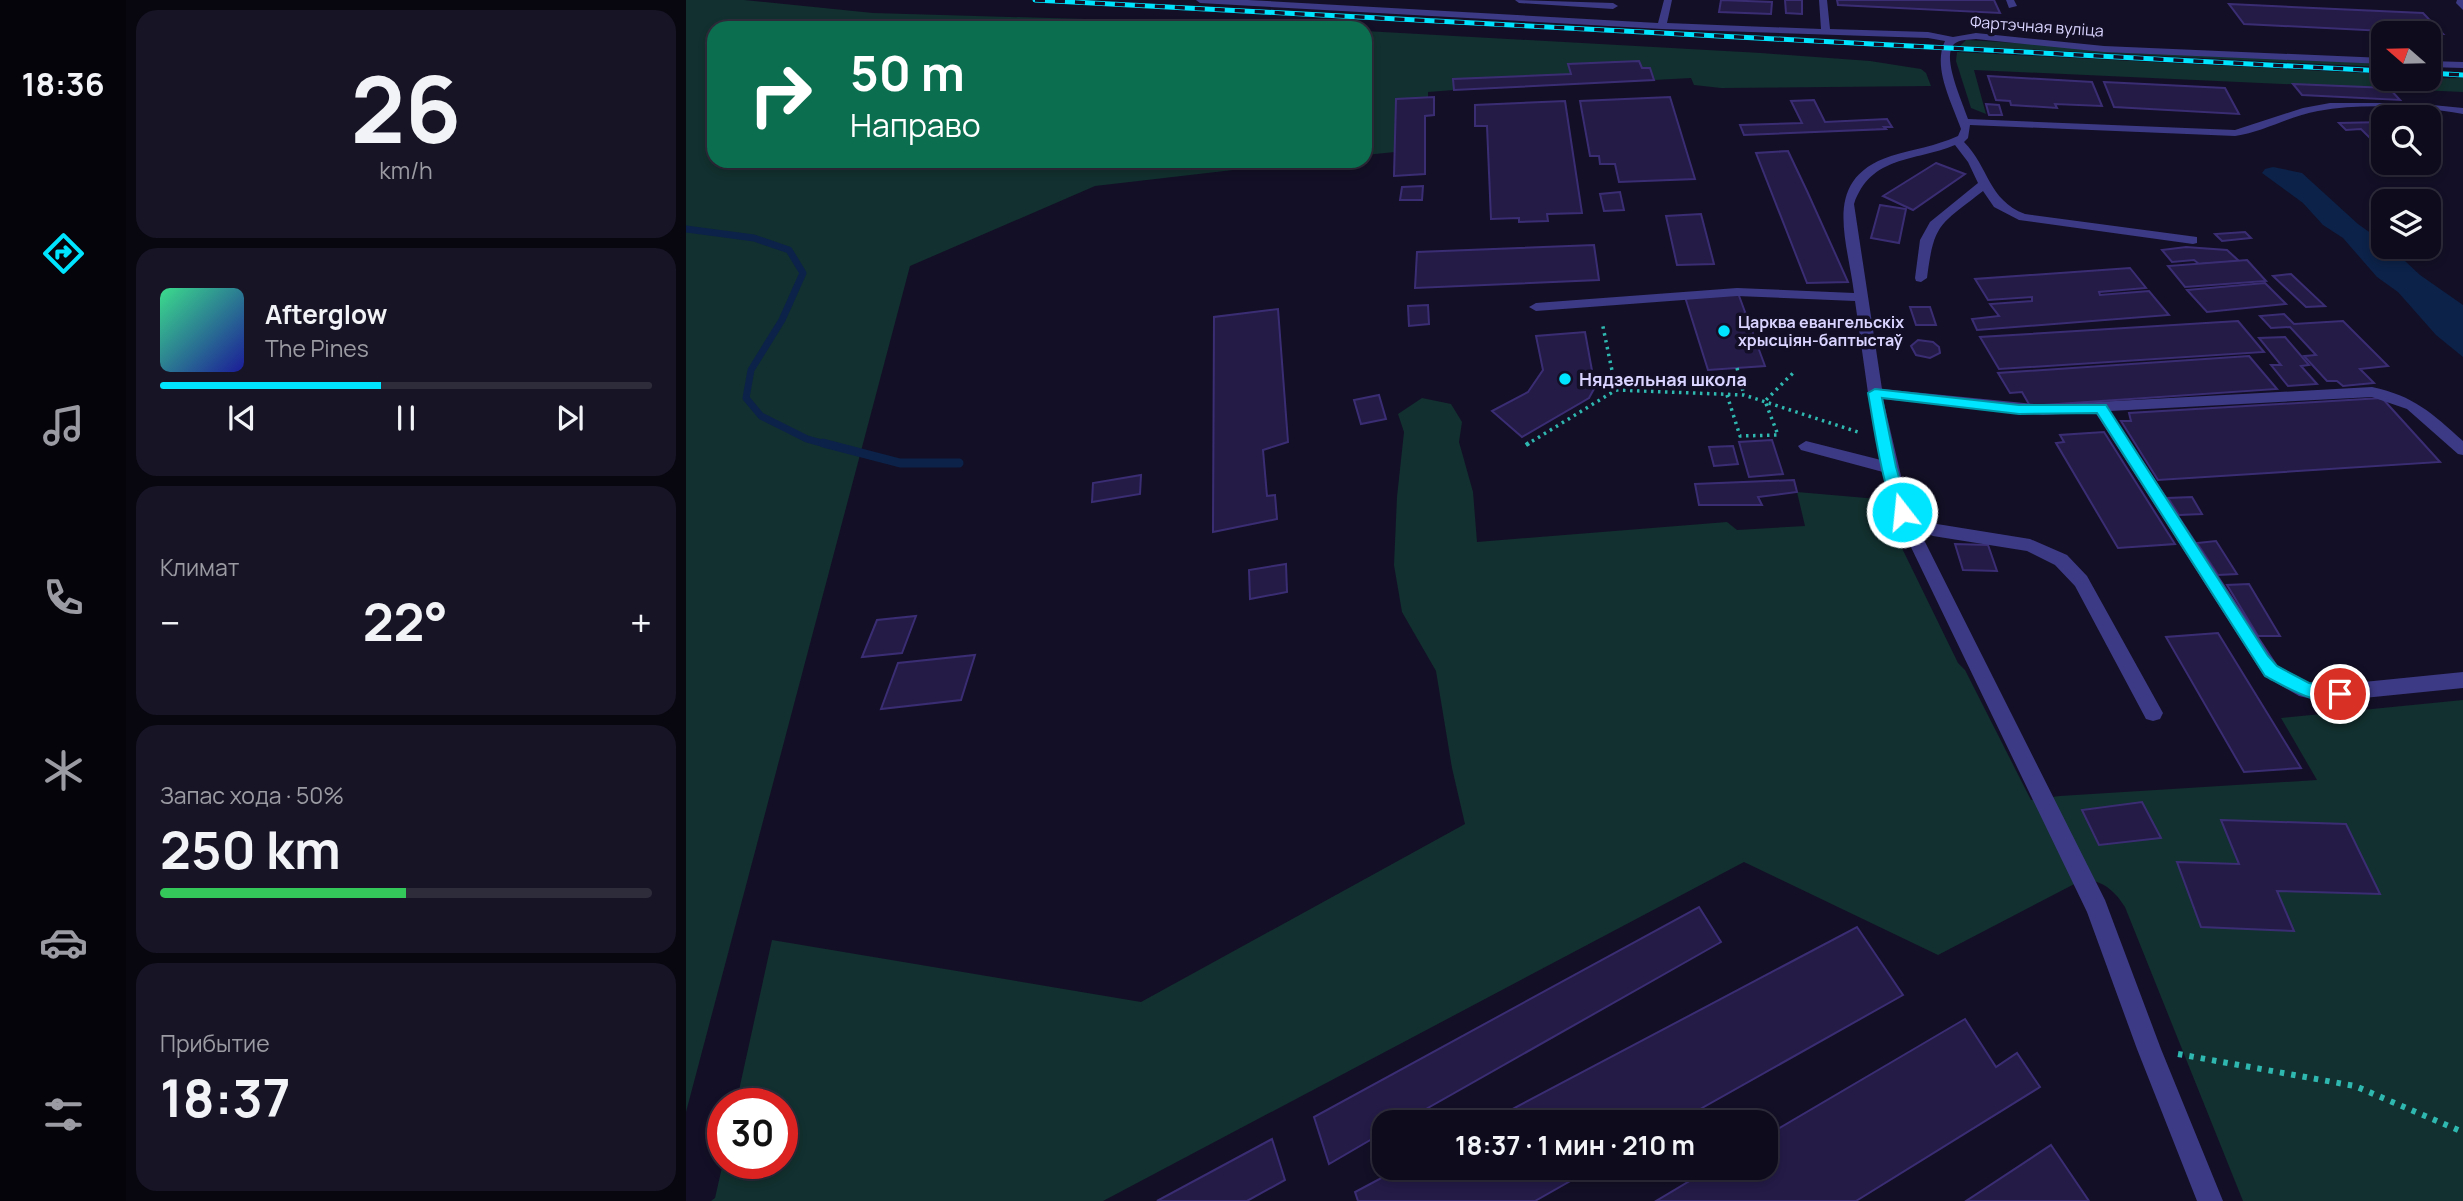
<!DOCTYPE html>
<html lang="ru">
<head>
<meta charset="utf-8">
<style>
	:root { --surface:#0e0b1c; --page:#171425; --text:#f1f3f6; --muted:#9b9ba3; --line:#2e2b3b; --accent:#00e5ff }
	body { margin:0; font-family:Manrope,sans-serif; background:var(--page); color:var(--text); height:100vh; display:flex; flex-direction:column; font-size:26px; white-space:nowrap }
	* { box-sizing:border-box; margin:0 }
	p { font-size:23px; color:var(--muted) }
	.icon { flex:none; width:38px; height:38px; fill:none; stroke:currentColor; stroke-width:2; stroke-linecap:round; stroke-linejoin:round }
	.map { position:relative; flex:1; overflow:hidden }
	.details { display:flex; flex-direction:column; gap:10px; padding:10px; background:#08060f; width:560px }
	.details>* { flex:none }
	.guide { position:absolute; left:21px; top:21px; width:665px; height:147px; border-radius:21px; box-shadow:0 4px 10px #0003,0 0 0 2px var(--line); background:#0b6e4f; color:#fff; overflow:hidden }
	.needle { width:46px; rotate:290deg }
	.fabs { position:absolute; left:1685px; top:21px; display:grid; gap:14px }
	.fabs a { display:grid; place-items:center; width:70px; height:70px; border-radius:14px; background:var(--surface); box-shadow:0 4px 10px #0003,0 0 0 2px var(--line); font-size:35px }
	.speed { position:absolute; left:21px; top:1088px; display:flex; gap:14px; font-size:35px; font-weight:700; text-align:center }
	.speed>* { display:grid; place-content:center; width:91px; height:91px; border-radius:50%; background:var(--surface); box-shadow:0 4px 10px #0003,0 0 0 2px var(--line); line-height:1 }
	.speed .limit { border:10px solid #d22; background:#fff; color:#111 }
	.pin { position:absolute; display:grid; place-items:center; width:60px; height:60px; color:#fff; margin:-30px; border:4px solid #fff; border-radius:50%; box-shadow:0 2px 7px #0007 }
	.me { position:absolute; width:77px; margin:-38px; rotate:344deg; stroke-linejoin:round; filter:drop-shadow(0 0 5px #0008) }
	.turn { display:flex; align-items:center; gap:24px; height:147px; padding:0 28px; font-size:32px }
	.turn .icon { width:91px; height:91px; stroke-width:2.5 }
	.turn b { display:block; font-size:49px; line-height:60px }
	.big { font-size:52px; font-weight:700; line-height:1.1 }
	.details .widget { flex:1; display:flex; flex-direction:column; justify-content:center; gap:10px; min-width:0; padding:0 24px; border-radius:21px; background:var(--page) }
	.details .dial { align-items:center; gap:0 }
	.dial b { font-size:91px; line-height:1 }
	.song { display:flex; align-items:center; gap:21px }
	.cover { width:84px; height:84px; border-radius:10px; background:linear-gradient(135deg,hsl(150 70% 55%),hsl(240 70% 35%)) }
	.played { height:7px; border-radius:4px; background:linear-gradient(90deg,var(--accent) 45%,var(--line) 45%) }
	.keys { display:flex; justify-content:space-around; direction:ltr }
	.heat { display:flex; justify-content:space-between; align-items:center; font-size:38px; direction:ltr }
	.charge { height:10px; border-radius:5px; background:linear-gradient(90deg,#34c759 50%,var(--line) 0) }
	.trip { position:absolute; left:686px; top:1110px; width:406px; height:70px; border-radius:21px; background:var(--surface); box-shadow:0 4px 10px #0003,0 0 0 2px var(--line); font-weight:700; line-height:70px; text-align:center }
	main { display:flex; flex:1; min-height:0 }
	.tab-bar { display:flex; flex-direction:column; width:126px; justify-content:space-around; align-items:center; background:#06040b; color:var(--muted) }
	.tab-bar .icon { width:49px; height:49px }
	.tab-bar .on { color:var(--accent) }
	.tab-bar b { font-size:32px; color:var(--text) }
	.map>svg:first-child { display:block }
</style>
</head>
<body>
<main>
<nav class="tab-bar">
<b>18:36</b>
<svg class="icon on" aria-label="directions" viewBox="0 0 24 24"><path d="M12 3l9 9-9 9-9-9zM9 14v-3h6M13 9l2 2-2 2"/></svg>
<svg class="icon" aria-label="music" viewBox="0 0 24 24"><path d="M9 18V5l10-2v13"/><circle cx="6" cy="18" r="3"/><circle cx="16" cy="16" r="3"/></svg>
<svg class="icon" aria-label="phone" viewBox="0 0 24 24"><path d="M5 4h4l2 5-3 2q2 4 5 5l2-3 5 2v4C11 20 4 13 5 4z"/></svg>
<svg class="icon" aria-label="climate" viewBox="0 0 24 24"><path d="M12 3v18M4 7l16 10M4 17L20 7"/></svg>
<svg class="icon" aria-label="car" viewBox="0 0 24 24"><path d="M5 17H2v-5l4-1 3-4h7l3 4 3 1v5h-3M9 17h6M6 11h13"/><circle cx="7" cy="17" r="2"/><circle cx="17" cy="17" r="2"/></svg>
<svg class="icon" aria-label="filters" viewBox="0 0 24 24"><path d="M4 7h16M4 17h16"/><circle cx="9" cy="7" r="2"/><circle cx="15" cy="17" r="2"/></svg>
</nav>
<section class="details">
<div class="widget dial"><b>26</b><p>km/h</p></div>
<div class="widget">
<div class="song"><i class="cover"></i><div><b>Afterglow</b><p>The Pines</p></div></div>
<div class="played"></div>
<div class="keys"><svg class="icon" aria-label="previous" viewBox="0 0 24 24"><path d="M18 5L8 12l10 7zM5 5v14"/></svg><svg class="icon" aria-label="pause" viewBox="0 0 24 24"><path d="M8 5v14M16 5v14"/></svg><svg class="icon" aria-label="next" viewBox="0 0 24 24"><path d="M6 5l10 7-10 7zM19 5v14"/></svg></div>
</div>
<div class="widget"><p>Климат</p>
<div class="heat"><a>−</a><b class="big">22°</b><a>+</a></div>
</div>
<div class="widget"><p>Запас хода · 50%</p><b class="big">250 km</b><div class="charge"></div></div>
<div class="widget"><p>Прибытие</p><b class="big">18:37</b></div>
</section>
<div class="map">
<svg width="1777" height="1201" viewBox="0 0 1777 1201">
	<rect width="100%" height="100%" fill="#130f26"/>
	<g fill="#12302f">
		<path d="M0,0H58L187,13L433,20L545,28H28V161H625L409,186L224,266L0,1112Z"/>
		<path d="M679,31L1075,53L1184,61L1235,69L1240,73L1245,86L1035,88L1008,85L1005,78L968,80L964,68H956L953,61L883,64L885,74L768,79V90L742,92V97L711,99L709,152L679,155Z"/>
		<path d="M1280,40L1697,64V67L1274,46Z"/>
		<path d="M1271,52L1697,74L1698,79L1777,78V92L1288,70L1300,114L1285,108L1270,61Z"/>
		<path d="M736,398L765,404L776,422L773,442L787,492L791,542L1041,522L1051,530L1119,526L1111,492L1192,499L1272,663L1279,670L1345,800L1374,796L1631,780L1595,718L1777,700V1201H1557L1439,907C1429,891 1416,879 1396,880L1252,955L1058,862L417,1201H25L29,1198L37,1163L96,1164V1104H50L86,940L455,1002L779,824L766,768L750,671L716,612L708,565L711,497L718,432L712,414Z"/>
	</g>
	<path fill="#0c2248" d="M1587,167L1616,173L1672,224L1697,242L1698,247H1704L1734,275L1777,305V357L1750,335L1712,292L1691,277L1657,238L1637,225L1617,203L1576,173L1579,169Z"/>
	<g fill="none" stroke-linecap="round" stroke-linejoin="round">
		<path stroke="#0c2248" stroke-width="7" d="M0,229L68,238L103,250L117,273L96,320L65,370L60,398L75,416L121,439L143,445"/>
		<path stroke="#0c2248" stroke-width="9" d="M137,443L214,463H273"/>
	</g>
	<g fill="#241b47" stroke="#3b2d73" stroke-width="2">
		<path d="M1035,0L1086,2L1085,14L1033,12Z"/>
		<path d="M1099,0H1116V14L1100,13Z"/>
		<path d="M1151,0H1308L1314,13L1152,5Z"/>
		<path d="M1543,4L1737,13L1757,34L1558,24Z"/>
		<path d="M953,61L956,68H964L968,80L768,90L767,79L885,74L882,64Z"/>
		<path d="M1302,76L1406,82L1416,106L1369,104L1371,108L1325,105L1324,101L1310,100Z"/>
		<path d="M1418,82L1539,88L1553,114L1428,107Z"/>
		<path d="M1607,84L1703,88L1714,100L1616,95Z"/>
		<path d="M748,97V115L739,116V174L708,176L710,99Z"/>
		<path d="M984,97L1009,179L933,182L929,164H914L913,156H904L894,101Z"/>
		<path d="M1128,100L1139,122L1201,119L1206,127H1198L1200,129L1058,135L1054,125L1116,123L1105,101Z"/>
		<path d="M879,101L896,213L861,214L862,221L833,222V218L805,219L801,126H789V105Z"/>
		<path d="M1300,104L1313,105L1316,115H1303Z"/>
		<path d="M1698,122V146H1692L1675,129L1660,130L1653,123Z"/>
		<path d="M1102,151L1121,191L1162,282L1121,283L1070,153Z"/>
		<path d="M1250,163L1279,174L1227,210L1197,196Z"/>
		<path d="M737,186L736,200H714L716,187Z"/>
		<path d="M934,192L938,210L918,211L914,194Z"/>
		<path d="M1194,205L1220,209L1213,243L1185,238Z"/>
		<path d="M1015,214L1028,264L991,265L980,216Z"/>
		<path d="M1559,232L1565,238L1536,241L1529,234Z"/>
		<path d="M908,245L913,280L729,288L731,252Z"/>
		<path d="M1500,247L1541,250L1553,261L1513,264L1508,260L1486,262L1476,250Z"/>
		<path d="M1561,260L1580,281L1499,287L1482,266Z"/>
		<path d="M1444,268L1460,288L1413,292L1414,295L1463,291L1483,315L1291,330L1286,319L1313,316L1304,304L1346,301V297L1302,300L1289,279Z"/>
		<path d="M1605,274L1639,306L1620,307L1587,276Z"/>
		<path d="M1579,283L1600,304L1521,312L1501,290Z"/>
		<path d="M1052,293L1079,366L1022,370L999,297Z"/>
		<path d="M742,305L743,324L723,326L722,306Z"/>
		<path d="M1224,307H1244L1250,325H1230Z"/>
		<path d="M592,309L602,442L577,450L581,496L589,495L591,519L527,532L528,317Z"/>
		<path d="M1598,314L1608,324L1657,321L1702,366L1674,369L1688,383L1657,386L1651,381H1641L1618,356L1630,355L1604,327L1585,328L1574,316Z"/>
		<path d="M1552,321L1578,352L1313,369L1294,337Z"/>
		<path d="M899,332L909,387L903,398L836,437L806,411L842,392L857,370L850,336Z"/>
		<path d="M1599,337L1623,365L1615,366L1631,384L1602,386L1585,365H1595L1573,338Z"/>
		<path d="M1232,340L1247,342L1253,347L1254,353L1244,358L1230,355L1225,346Z"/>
		<path d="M1563,356L1591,389L1344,406L1336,392L1324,393L1312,373Z"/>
		<path d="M693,395L700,419L675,424L668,400Z"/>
		<path d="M1696,398L1754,462L1472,480L1435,421H1445L1443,413Z"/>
		<path d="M1418,432L1489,544L1432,548L1370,443L1378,442L1374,435Z"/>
		<path d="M1086,440L1097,474L1063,477L1053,442Z"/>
		<path d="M1047,446L1052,464L1028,466L1023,447Z"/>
		<path d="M455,475L454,494L406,502L407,483Z"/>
		<path d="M1108,480L1111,492L1072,497L1076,505H1013L1009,484Z"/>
		<path d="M1506,497L1516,514L1493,515L1482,498Z"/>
		<path d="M1530,541L1551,574L1532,575L1511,543Z"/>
		<path d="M1269,544L1302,545L1311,571L1277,570Z"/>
		<path d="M600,564L601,592L564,599L563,570Z"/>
		<path d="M1563,584L1594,636H1572L1541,585Z"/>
		<path d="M230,616L216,653L176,657L191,620Z"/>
		<path d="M1532,633L1615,768L1558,772L1480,637Z"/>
		<path d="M289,655L275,700L195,709L212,663Z"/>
		<path d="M1456,802L1475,838L1413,845L1396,810Z"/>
		<path d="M1535,820L1660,824L1694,894L1591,891L1608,931L1515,927L1491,862L1553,864Z"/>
		<path d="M1013,907L1035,942L717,1122H698V1132L643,1164L628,1117Z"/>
		<path d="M1171,927L1217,995L991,1122H802Z"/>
		<path d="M1279,1019L1310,1067L1331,1053L1354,1087L1170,1201H970L1027,1167H1080V1136Z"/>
		<path d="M586,1139L599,1180L561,1201H471Z"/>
		<path d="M1365,1145L1403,1201H1280Z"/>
		<path d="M716,1167H909L849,1201H672L669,1192Z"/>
	</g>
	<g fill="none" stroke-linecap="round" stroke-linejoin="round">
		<g stroke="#2fb8b0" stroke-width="3.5" stroke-dasharray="2.5 4.5" stroke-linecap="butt">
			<path d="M1051,368L1058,395"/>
			<path d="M930,390L1058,395L1175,433"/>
			<path d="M1041,395L1054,436L1092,435L1079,401L1107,373"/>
			<path d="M840,445L930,390L916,322"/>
		</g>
		<path stroke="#2fb8b0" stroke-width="4.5" stroke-dasharray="3.5 5" stroke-linecap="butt" d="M840,445L843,443"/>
		<path stroke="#2fb8b0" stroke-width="6" stroke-dasharray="4.5 7" stroke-linecap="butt" d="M1492,1054L1669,1086L1777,1132"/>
		<g fill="#3d3a85" fill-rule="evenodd">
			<path d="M510,0H562L972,23L978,0H986L981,23L1135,29L1133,0H1141L1144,29L1242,32L1267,37L1290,33L1418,46L1698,58V64L1418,52L1290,39C1283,40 1274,39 1268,44C1255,57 1277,103 1282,119L1549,130L1617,108L1644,103H1726L1777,108V114C1732,106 1677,103 1632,111C1603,116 1578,132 1549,136L1284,125L1282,138L1278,142C1303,167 1302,200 1339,214L1511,237V243L1507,244L1333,220L1308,207L1297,191C1254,225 1248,222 1241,278L1235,282L1230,281L1229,278L1234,240L1244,222L1292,183L1282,162L1269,145C1228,162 1185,155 1168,204L1196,389L1357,405L1686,387C1728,396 1746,413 1777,441V455L1772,454L1721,409L1686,397L1424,411L1592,666L1624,683L1638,686L1777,672V688L1638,702L1613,696L1578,676L1409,412L1357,415L1197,399L1223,510L1251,524L1344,539L1381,555L1401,576L1477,713L1474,719L1467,721L1460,719L1389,586L1369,565L1341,551L1247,536L1233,530L1419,900L1475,1049L1537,1201H1511L1451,1049L1401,912L1208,512L1197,472L1115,450L1112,446L1120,441L1195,460L1182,393L1169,301L1051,296L850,311L843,307L850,303L1051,288L1168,293C1161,237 1135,179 1205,156C1228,149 1250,146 1272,136L1275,129C1266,103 1246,67 1259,41L1242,38L976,29L514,3Z"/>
			<path d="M829,0L927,3L932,6L927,9L833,3Z"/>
			<path d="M1320,0H1328L1331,6L1323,8Z"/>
			<path d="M1771,0H1777V10L1770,3Z"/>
			<path d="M1743,61L1777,62V68L1743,67Z"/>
		</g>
		<defs>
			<g id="rail">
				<path d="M349,0L1698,71"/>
				<path d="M1743,73L1777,75"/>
			</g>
		</defs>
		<use href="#rail" stroke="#00e5ff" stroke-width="5"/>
		<use href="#rail" stroke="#130f26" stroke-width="3.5" stroke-dasharray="10" stroke-linecap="butt"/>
	</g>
	<path fill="#00e5ff" stroke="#0095a6" stroke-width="2" d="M1189,389L1333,405H1420L1582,656L1591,666L1623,683L1660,689L1663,694L1660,699C1633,708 1602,688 1579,676L1411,413L1333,414L1196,398L1210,467L1223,512L1216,517C1199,512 1186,413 1182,393Z"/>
	<g fill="#00e5ff" stroke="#130f26" stroke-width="2.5">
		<circle cx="1038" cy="331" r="7"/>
		<circle cx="879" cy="379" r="7"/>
	</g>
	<g text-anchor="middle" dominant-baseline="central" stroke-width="7" stroke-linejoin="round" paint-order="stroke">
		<g font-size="16" fill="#d9d4ff" stroke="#130f26">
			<text transform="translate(1351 26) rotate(4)">Фартэчная вуліца</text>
		</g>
		<g font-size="16" font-weight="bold" fill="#d9d4ff" stroke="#130f26" text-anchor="start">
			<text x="1052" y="322">Царква евангельскіх<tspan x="1052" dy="18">хрысціян-баптыстаў</tspan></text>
		</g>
		<g font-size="18" font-weight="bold" fill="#d9d4ff" stroke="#130f26" text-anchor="start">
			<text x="893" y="379">Нядзельная школа</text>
		</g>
	</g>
</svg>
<div class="fabs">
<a><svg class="needle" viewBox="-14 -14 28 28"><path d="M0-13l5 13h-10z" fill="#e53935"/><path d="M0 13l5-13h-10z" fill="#9b9ba3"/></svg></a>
<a><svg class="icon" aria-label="search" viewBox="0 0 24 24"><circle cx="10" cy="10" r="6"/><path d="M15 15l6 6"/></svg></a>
<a><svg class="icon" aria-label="layers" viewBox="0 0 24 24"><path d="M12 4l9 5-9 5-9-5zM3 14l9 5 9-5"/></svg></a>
</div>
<div class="speed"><div class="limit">30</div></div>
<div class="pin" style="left:1654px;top:694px;background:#d93025"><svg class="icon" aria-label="arrive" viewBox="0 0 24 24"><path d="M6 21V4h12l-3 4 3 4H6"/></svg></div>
<svg class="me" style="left:1216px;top:512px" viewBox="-20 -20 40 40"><circle r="17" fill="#00e5ff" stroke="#fff" stroke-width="3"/><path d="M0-11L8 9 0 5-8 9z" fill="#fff"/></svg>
<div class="trip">18:37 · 1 мин · 210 m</div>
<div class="guide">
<div class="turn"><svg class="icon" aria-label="right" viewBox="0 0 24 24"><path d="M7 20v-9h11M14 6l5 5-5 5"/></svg><div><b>50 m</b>Направо</div></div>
</div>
</div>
</main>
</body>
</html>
